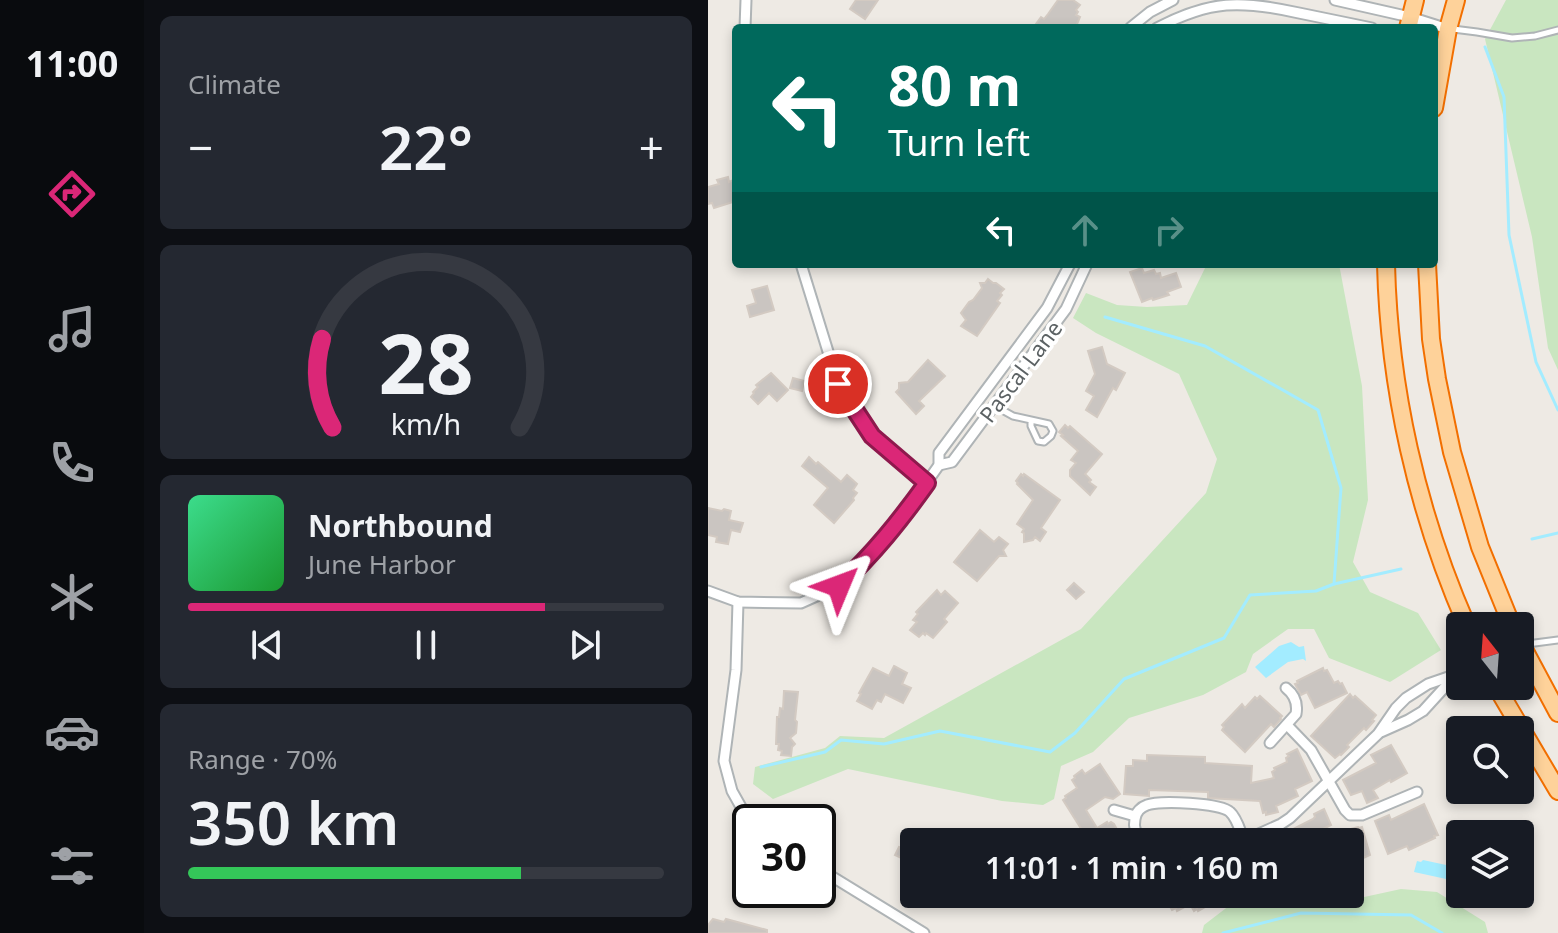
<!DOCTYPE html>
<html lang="en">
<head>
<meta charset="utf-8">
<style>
	:root { --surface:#171b24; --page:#242831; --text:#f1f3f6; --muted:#9ea1a6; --line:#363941; --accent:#db2777 }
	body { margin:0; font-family:"Noto Sans",sans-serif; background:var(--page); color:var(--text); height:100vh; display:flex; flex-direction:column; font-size:30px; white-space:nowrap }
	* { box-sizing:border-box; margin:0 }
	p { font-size:26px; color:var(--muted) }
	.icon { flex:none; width:44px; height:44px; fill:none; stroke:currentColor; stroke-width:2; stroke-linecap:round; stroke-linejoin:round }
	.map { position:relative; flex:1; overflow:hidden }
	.drawer { display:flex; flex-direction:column; gap:16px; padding:16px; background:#0d0f14; width:564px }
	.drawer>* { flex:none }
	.top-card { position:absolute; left:24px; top:24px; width:706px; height:244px; border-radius:8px; box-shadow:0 4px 12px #0003; background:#00695c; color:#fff; overflow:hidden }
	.needle { width:52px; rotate:343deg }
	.fabs { position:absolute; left:738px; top:612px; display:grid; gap:16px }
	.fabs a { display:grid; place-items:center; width:88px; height:88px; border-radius:8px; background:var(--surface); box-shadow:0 4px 12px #0003; font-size:40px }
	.speed { position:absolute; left:24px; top:804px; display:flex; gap:16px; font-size:40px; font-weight:700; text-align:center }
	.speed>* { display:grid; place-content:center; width:104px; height:104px; border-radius:50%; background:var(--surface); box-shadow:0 4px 12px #0003; line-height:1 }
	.speed .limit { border:4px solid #111; border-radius:12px; background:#fff; color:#111 }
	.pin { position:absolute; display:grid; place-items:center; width:68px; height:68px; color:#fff; margin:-34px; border:4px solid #fff; border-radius:50%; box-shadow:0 2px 8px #0007 }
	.me { position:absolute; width:88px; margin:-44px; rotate:46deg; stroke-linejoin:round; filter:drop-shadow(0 0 6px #0008) }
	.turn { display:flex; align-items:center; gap:28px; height:168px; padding:0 24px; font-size:36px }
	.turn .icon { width:104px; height:104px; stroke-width:2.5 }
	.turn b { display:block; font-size:56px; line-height:68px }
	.lanes { display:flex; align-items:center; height:76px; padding:0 24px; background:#0003; justify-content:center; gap:40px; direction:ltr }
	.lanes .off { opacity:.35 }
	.big { font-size:60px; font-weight:600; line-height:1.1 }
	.drawer .tile { flex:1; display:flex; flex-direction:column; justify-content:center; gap:12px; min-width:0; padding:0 28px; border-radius:12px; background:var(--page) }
	.drawer .dial { align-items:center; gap:0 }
	.dial svg { height:208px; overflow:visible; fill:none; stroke:var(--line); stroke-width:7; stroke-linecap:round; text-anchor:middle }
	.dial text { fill:var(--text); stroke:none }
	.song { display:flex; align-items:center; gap:24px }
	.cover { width:96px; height:96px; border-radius:12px; background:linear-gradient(135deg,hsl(150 70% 55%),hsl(130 70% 35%)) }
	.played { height:8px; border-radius:4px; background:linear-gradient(90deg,var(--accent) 75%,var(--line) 75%) }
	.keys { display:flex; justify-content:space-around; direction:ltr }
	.heat { display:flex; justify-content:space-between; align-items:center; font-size:44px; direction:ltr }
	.charge { height:12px; border-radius:6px; background:linear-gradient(90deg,#34c759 70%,var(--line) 0) }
	.trip { position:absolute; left:192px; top:828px; width:464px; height:80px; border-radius:8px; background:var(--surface); box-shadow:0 4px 12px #0003; font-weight:600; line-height:80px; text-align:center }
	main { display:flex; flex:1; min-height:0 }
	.tab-bar { display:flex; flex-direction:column; width:144px; justify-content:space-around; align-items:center; background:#090b0e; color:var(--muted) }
	.tab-bar .icon { width:56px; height:56px }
	.tab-bar .current { color:var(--accent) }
	.tab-bar b { font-size:36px; color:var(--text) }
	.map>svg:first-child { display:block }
</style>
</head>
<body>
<main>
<nav class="tab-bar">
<b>11:00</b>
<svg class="icon current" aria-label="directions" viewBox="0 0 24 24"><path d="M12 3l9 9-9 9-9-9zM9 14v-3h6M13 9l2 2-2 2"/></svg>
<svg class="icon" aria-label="music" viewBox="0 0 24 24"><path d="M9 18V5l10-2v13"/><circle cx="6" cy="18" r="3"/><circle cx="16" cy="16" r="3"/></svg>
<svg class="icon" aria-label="phone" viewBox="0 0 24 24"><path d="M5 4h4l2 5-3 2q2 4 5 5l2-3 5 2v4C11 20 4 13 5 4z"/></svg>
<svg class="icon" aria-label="climate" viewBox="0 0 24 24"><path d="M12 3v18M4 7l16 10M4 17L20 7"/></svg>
<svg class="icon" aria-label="car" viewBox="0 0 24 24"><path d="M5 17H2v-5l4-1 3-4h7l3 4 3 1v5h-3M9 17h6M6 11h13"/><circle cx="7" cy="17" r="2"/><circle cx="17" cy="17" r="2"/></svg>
<svg class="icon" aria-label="filters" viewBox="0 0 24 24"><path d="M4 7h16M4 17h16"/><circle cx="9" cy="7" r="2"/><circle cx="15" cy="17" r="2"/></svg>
</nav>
<section class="drawer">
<div class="tile"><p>Climate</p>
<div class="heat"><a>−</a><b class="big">22°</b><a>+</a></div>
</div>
<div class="tile dial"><svg viewBox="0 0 100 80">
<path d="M14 69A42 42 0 1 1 86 69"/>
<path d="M14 69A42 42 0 0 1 10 35" stroke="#db2777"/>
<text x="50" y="56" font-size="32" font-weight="700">28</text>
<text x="50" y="72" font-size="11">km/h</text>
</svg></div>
<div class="tile">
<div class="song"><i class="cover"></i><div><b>Northbound</b><p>June Harbor</p></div></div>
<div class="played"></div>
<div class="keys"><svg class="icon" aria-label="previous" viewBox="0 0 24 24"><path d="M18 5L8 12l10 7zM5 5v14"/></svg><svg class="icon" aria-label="pause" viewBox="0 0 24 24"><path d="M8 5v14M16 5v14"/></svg><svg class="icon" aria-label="next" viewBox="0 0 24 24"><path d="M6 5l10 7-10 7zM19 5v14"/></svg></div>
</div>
<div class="tile"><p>Range · 70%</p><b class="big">350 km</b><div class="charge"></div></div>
</section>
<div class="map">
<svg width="850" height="933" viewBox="0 0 850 933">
	<rect width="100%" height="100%" fill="#eeeae4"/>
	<g fill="#c9e6c0">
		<path d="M798,0H850V370L840,348L824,237L777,39Z"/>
		<path d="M499,264H631L654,386L660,500L645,562L662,592L710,613L733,650L682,682L621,658L606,629H580L545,654L538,672L495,695L421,718L385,752L353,766L346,799L335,805L294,801L140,769L65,799L45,784L47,767L117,748L132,736L176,738L373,629L498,493L509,459L471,374L388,333L365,318L378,293L409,305L439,307L479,305Z"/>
		<path d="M693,889L729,892L777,922L780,933H494L496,925L526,902L599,898L647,899Z"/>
	</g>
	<g fill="#a3ecff">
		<path d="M583,642L591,647L596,646L598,661L595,659L580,662L558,678L547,667L571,646Z"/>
		<path d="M715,860L752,868V882L706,872L709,861L713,862Z"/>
	</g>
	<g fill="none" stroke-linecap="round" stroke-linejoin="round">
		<g stroke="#a3ecff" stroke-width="3">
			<path d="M777,47L796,97L801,235L828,362L850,410"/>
			<path d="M397,317L497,346L610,410L633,488L626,584"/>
			<path d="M824,539L850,533"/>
			<path d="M53,767L117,752L133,740L176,744L232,731L342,752L367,733L416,679L516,638L542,595L608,591L626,584L693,569"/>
			<path d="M515,933L593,913L703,915L734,933"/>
		</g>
	</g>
	<g fill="#cac5c1" stroke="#d3cac2" stroke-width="2">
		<path d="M148,0H170L157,19L142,9Z"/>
		<path d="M350,0H365L372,5L368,10L370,12L368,15L372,17L369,24V28H325L333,17L336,19L340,14Z"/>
		<path d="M20,177L21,182L28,179V201L6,208L4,203L0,204V187L11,184L9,180Z"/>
		<path d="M434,268L436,273L446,270L448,274L452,273L453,278L468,273L473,287L459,292L461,295L445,300L444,298L434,302L422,272Z"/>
		<path d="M280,279L285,283H288L296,289L292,293L294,295L289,301L292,303L269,336L253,326L258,320L253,313L261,302L265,300L274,288L272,283H277Z"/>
		<path d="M59,286L66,310L42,317L39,306L48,303L44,290Z"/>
		<path d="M394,347L399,364L417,373L408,390L405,388L389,417L378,410L386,396L378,391L387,374L380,351Z"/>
		<path d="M220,360L237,376L211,401L216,406L208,414L188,392L191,389V383L200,382Z"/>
		<path d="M63,373L80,390L69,401L61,393L50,404L43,397L46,393L45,392L50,387L48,385Z"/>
		<path d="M85,378L96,381L94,391L82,388Z"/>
		<path d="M357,425L360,428L362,426L394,454L377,474L383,480L381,482L388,487L382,495L362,476V470L368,463L363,460L370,451L353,436L355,435L351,432Z"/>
		<path d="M101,457L108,464L110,462L133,482L139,475L149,484L145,490L149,493L145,498L146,500L126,523L106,505L120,488L94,466Z"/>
		<path d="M313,474L315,476L316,474L352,500L333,528L338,532L332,541L327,537L325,540L316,542V533L314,532L316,529L309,524L325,500L309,484L310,483L308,481Z"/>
		<path d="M0,508L14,511L16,509L23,511L21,520L35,523L32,532L23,530L20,544L8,542L9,537L0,535Z"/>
		<path d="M272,530L286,542L291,537L300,544L295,550L298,556H291L269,581L246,562Z"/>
		<path d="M366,583L376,592L368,599L359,590Z"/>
		<path d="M229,590L233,595L237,591L250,603L236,619L239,622L225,638L218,633L217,635L215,633L211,637L202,630L209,622L205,620L210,614L208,612Z"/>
		<path d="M186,666L199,673L194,684L203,688L195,703L177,694L173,702L169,700L164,709L149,701L153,694L151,693L165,668L181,676Z"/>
		<path d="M615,668L616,671L619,670L626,683L630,681L632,684L634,683L639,693L607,708L599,692L593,695L587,684L590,683L589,681Z"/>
		<path d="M76,691L90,692L87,720L89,722L88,733L82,738L87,744L84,747L83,756L73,755L74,751L70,750L71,744H68L69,717H71L72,708L75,709Z"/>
		<path d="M642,694L645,698L647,696L668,715L664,720L666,721L658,730L656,728L639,745L641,747L633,755L632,754L627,758L603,736Z"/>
		<path d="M552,696L574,716L572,718L573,719L566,727L563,724L537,752L514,730L516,727L514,725L534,704L537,708L547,697L549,699Z"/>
		<path d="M683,745L699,773L683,782L682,780L665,790L670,798L659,803L654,791L643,795L635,780L668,763L663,755Z"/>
		<path d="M589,749L604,781L587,789L590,796L568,806L570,812L558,815V812L555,813L552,801L500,798V792L441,790V796L416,794L418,766H425V760L439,761V755L497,757V763L544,766L543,783L566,778L564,772L567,770L566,768L579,762L578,758L581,756L579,754Z"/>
		<path d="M392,764L412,794L405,799L397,797L378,810L389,828L399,822L400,824L403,822L406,824L416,842H366L377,835L355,800L358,798L357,796L369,788L364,780L367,778L366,776L374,770L377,774Z"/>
		<path d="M716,804L730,835L726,836L727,838L701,850L699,846L680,854L667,821L681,815L683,820Z"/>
		<path d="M616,809L623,825L601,836L603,842H560L605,819L607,817L606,814Z"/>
		<path d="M650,827L651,828L654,827L662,855L653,859L644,861V859H642V842H604V839Z"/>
		<path d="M197,842L206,846V864L187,855L191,847L194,848Z"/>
		<path d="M455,894H518L497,903L499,906L490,911L489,909L486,911L482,904L469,911L468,908L464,910Z"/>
		<path d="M5,919L16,922L18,919L59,930V933H0V925Z"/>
	</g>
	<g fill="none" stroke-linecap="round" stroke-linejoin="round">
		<defs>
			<g id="service">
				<path d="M745,29L769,32L804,38L827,36L850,30"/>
				<path d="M287,406L305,416L341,424L345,431L343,436L336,442L330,441L323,426V420"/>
				<path d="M819,644L850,640"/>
			</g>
			<g id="minor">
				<path d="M627,0L702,17L740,29"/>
				<path d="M37,28L38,0"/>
				<path d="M422,28L442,12L465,0"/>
				<path d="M449,28C502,0 533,0 591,13C616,18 640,23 664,28"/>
				<path d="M93,264L130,384L164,436L219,483"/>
				<path d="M231,465L244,462L358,309L379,264"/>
				<path d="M0,591L30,602L93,603L131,586L167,550L188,526L231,465V453L339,308L362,264"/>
				<path d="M30,602L28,670L16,761L24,791L42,823"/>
				<path d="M579,725L603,750L637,810L642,815H654L709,792"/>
				<path d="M673,732L700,720L715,711L746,677"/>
				<path d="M562,743L588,714C590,703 587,695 578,688"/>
				<path d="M406,810L427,816"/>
				<path d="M434,842C428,835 425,828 427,819C428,812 433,807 439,805C451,800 513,803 522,812C529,818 532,831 536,840"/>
				<path d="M533,842L573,824L582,818L670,734L688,708L698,698L720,684L752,673"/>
				<path d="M110,868L216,933"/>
			</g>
			<g id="trunk">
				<path d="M700,28L707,0"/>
				<path d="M726,108L740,29L748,0"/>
				<path d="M678,264C681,388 709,512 759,626"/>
				<path d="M719,264L723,339L729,379L744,452L772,547L804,626"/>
				<path d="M812,642L850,713"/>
				<path d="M788,686L850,791"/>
			</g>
		</defs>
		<use href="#service" stroke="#afb4b6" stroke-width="9"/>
		<use href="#minor" stroke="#afb4b6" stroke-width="13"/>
		<use href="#trunk" stroke="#f26f00" stroke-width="20"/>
		<use href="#service" stroke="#fff" stroke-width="5"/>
		<use href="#minor" stroke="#fff" stroke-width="9"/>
		<use href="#trunk" stroke="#fed29a" stroke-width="16"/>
	</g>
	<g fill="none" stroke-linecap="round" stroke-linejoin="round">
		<defs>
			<path id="route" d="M130,384L164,436L219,483C191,522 166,553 131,586"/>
		</defs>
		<use href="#route" stroke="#8e194d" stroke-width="20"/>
		<use href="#route" stroke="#db2777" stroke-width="14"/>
	</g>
	<g text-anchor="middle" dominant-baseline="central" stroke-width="7" stroke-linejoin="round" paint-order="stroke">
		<g font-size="22" fill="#5c6264" stroke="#fff">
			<text transform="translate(312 371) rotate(-53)">Pascal Lane</text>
		</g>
	</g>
</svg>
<div class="fabs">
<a><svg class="needle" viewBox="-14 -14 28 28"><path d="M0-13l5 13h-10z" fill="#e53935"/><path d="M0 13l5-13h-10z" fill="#9ea1a6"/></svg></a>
<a><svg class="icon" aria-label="search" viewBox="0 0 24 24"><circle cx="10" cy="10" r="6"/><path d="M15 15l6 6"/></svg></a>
<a><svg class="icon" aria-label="layers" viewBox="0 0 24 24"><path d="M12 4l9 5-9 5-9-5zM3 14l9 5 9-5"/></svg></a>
</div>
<div class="speed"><div class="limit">30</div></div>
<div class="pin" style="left:130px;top:384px;background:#d93025"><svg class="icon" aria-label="arrive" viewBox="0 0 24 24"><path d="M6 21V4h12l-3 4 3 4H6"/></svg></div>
<svg class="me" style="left:131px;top:586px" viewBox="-20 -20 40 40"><path d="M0-17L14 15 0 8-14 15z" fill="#db2777" stroke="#fff" stroke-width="4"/></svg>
<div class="trip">11:01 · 1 min · 160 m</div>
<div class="top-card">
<div class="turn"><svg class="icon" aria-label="left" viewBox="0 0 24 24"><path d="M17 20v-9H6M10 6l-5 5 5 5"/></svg><div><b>80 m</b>Turn left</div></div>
<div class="lanes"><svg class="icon" aria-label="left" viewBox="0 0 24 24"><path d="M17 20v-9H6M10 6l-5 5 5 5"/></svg><svg class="icon off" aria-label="ahead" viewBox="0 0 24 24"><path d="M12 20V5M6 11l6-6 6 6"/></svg><svg class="icon off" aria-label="right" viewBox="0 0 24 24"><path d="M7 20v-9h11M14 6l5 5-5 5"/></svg></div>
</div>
</div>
</main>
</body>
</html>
